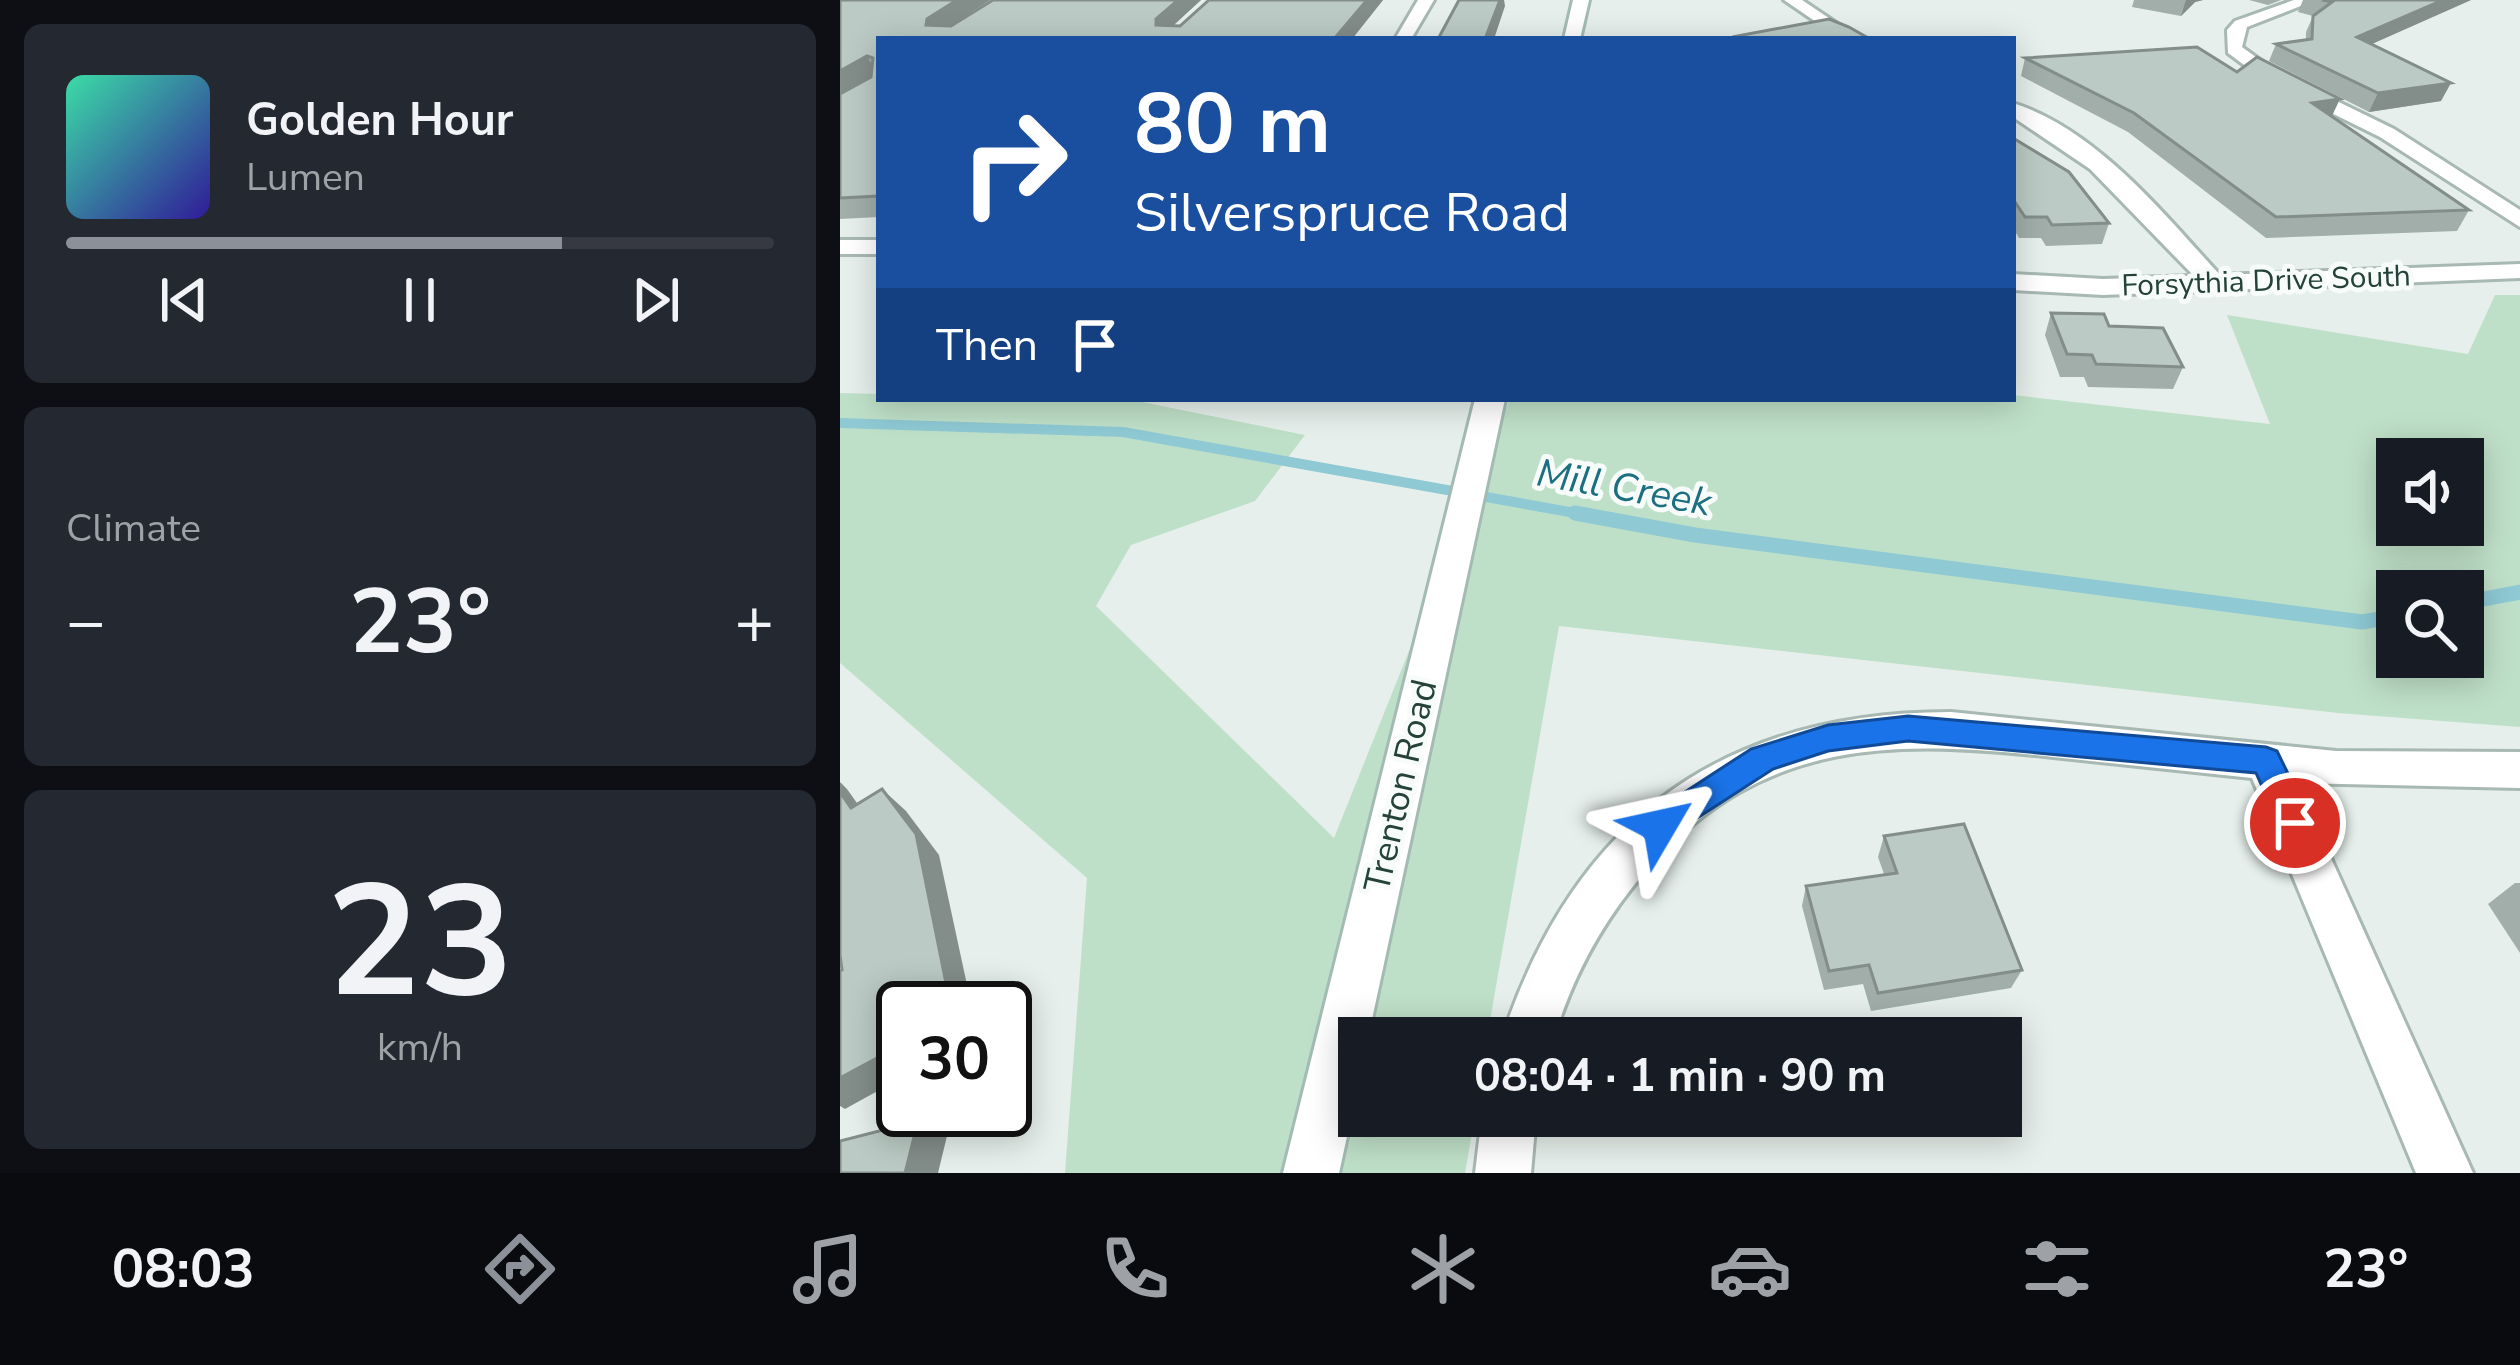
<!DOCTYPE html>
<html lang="en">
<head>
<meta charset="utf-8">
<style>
	:root { --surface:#171b24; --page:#242831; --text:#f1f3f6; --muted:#9ea1a6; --line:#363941; --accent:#8c9099 }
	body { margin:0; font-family:"Nunito Sans",sans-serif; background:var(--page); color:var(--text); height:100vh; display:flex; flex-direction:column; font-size:45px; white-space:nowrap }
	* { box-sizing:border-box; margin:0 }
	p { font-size:39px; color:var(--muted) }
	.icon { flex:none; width:66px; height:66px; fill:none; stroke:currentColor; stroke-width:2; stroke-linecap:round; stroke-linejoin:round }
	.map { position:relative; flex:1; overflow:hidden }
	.side { display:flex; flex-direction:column; gap:24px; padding:24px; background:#0d0f14; width:840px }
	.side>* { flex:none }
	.banner { position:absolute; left:36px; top:36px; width:1140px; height:366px; border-radius:0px; box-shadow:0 6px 30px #0003; background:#1a4fa0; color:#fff; overflow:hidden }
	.tools { position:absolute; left:1536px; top:438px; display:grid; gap:24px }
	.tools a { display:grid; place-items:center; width:108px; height:108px; border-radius:0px; background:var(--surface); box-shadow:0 6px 30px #0003; font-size:60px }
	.speed { position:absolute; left:36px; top:981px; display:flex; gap:24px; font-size:60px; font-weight:700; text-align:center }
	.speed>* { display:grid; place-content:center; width:156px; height:156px; border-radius:50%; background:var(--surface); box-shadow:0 6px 30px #0003; line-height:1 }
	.speed .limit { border:6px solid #111; border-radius:18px; background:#fff; color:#111 }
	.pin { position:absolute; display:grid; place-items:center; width:102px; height:102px; color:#fff; margin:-51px; border:6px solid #fff; border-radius:50%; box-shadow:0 3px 12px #0007 }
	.me { position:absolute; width:132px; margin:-66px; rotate:54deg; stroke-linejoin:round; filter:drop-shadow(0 0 9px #0008) }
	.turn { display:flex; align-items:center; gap:42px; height:252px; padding:0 60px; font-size:54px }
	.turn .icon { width:156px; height:156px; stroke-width:2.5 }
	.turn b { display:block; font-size:84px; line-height:102px }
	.then { display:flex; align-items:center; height:114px; padding:0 60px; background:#0003; gap:24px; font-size:45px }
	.big { font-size:90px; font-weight:700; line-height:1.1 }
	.side .widget { flex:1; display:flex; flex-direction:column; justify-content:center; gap:18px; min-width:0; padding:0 42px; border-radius:18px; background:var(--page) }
	.side .dial { align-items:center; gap:0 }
	.dial b { font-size:156px; line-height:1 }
	.song { display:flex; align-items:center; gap:36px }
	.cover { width:144px; height:144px; border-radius:18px; background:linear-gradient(135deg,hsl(160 70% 55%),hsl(250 70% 35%)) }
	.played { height:12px; border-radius:6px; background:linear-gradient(90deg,var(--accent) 70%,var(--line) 70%) }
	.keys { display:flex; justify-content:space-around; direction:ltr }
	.heat { display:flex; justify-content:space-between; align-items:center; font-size:66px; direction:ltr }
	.trip { position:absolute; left:498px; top:1017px; width:684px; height:120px; border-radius:0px; background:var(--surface); box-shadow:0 6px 30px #0003; font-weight:700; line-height:120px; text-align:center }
	.tabs { display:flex; height:192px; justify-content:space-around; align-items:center; background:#090b0e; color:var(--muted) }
	.tabs .icon { width:84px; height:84px }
	.tabs .selected { color:var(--accent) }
	.tabs b { font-size:54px; color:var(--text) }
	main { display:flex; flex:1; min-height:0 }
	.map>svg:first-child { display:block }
</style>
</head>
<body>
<main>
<section class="side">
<div class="widget">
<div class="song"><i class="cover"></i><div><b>Golden Hour</b><p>Lumen</p></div></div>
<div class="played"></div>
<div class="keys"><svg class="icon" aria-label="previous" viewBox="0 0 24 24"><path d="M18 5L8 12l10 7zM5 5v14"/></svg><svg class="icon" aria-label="pause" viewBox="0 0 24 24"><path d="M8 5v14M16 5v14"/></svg><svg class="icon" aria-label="next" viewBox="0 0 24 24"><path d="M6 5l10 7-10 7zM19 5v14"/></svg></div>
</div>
<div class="widget"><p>Climate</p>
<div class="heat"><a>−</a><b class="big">23°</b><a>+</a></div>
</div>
<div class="widget dial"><b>23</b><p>km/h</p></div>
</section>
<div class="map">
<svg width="1680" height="1173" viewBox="0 0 1680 1173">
	<rect width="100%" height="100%" fill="#e6efeb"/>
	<path fill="#bfe0c8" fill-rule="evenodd" d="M1655,295H1680V727L1498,713L719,626L647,1038H519V1116H635L625,1173H225L247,878L0,663V393L39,394V399L302,402L465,435L415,501L291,545L256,606L494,838L670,399H1173V395L1430,424L1387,315L1628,354ZM1557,459H1623V525H1557ZM1557,591H1623V657H1557Z"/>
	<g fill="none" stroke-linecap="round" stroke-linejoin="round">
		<path stroke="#8ec9d4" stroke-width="10" d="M0,423L283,432L752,516"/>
		<g stroke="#8ec9d4" stroke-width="15">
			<path d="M735,513L855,535L1522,622L1557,616"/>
			<path d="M1623,603L1680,592"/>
		</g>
		<defs>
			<g id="street">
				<path d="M578,0H594L571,39H555Z"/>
				<path d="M944,0H962L1020,39H1001Z"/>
				<path d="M1454,0H1476L1407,27L1402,47L1435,71L1554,129L1680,210V227L1540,137L1423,79L1388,53L1387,30L1395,21Z"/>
				<path d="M1173,103C1257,130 1323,213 1380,275L1680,264V278L1263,295L1173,290V274L1263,279L1354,276L1250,169L1173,117Z"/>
				<rect x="0" y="240" width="39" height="14"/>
				<path d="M1111,712L1496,751L1680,752V788L1457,783L1633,1173H1576L1412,778C1346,771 1279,764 1213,757C1055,740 926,737 811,865C765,917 734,972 714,1038H662C734,820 882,712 1111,712Z"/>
				<path d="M642,1116H696L691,1173H635Z"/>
			</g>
			<g id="secondary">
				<path d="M733,0H749L740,39H724Z"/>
				<path d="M635,399H665L528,1038H519V1082L499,1173H443Z"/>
			</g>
		</defs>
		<use href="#street" stroke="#a8b8b2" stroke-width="6"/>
		<use href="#secondary" stroke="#a4bbb3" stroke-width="6"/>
		<use href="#street" fill="#fff" fill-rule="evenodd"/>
		<use href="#secondary" fill="#fff" fill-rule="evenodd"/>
	</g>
	<g fill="#a1aea9">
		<path d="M0,0L110,26L153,0H361L333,25L340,26L369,0H543L512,39H39V217L0,219Z"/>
		<path d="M1294,0H1363L1355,2L1341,16L1292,7Z"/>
		<path d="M1409,0H1441L1428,5Z"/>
		<path d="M1463,0H1631L1532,44L1601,101L1529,112L1429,61L1436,44L1466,40V32L1473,16L1458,12Z"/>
		<path d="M1185,58L1397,72L1492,117L1629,210L1617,231L1426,238L1288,132L1181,76Z"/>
		<path d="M1173,125L1176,127L1174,138L1269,223L1262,244L1206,246L1201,238H1179L1173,228Z"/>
		<path d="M1211,313L1269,326L1343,367L1333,389L1248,387L1244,377H1220L1205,335Z"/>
		<path d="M1044,836L1182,970L1171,988L1031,1011L1023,984L984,990L962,906L966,886L1044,874L1038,857Z"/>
		<path d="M1675,883H1680V953L1648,904Z"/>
	</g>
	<g fill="#838d89">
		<path d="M117,0H150L96,35L86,25L87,19Z"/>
		<path d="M338,0H361L322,36L316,25V19Z"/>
		<path d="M527,0H543L512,39H494Z"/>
		<path d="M660,0H664L665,6L654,39H645Z"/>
		<path d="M1346,0H1363L1355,2L1341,16Z"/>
		<path d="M1603,0H1631L1509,54L1517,37Z"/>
		<path d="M27,56L37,74L0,95V71Z"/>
		<path d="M1611,83L1601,101L1529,112L1538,93Z"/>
		<path d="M1500,99L1491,118L1472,103Z"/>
		<path d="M0,782L7,789L36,830L11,808L0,792Z"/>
		<path d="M42,789L66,811L99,855L132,1008H111Z"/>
		<path d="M63,1044V1077L5,1109L0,1106V1078Z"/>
		<path d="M78,1121L107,1136L98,1173H65Z"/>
	</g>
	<g fill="#bbcac4" stroke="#838d89" stroke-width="3">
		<path d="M0,0H117L87,19L86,25L111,26L153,0H338L316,19V25L340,26L369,0H527L494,39H39V196L0,198V94L31,77L33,58L27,56L0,71Z"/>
		<path d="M619,0H660L645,39H598Z"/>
		<path d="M1482,0H1603L1517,37L1611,83L1538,93L1436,44L1472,39L1473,16L1492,2Z"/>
		<path d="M989,19L1009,27L1030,39H904L897,36Z"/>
		<path d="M1357,47L1397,72L1417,57L1500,99L1472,103L1629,210L1436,217L1294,113L1185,58Z"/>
		<path d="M1173,138L1229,172L1269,223L1212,225L1207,217H1185L1173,199Z"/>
		<path d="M1211,313L1264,314L1269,326L1323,328L1343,367L1256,364L1252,355L1227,354Z"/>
		<path d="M42,789L76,834L111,1008H63V1044L0,1078V971L2,970L0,955V792L11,808Z"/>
		<path d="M1124,824L1182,970L1038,993L1029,965L989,971L966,886L1057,873L1044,836Z"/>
		<path d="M78,1121L65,1173H0V1141Z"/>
	</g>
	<path fill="#1a73e8" stroke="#114b97" stroke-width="3" d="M1068,716L1426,747L1437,751L1472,823L1467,833L1455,838L1443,833L1416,773L1068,741L988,751L933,769L820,842L808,837L803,826L808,816L911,749L988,725Z"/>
	<g text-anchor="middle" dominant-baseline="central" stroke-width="10" stroke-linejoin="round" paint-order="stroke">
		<g font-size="30" fill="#24423a" stroke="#f7fbf9">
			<text transform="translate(1426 281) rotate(-2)">Forsythia Drive South</text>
		</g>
		<g font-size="36" fill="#24423a" stroke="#f7fbf9">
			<text transform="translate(561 786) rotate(-77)">Trenton Road</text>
		</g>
		<g font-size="39" font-style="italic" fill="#1c6f80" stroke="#f7fbf9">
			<text transform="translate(784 488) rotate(10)">Mill Creek</text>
		</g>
	</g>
</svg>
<div class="tools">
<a><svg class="icon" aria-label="sound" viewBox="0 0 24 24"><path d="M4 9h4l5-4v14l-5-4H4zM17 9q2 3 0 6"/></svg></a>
<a><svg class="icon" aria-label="search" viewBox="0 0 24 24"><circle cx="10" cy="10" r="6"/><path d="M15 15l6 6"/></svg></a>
</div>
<div class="speed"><div class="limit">30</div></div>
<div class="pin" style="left:1455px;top:823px;background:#d93025"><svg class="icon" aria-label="arrive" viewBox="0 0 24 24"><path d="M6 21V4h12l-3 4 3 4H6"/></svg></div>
<svg class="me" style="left:820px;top:826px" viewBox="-20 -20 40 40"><path d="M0-17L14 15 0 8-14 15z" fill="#1a73e8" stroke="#fff" stroke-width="4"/></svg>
<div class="trip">08:04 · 1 min · 90 m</div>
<div class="banner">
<div class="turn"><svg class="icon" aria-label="right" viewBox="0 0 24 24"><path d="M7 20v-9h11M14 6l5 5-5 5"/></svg><div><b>80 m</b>Silverspruce Road</div></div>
<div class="then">Then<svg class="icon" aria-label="arrive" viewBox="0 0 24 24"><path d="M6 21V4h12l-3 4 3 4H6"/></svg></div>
</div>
</div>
</main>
<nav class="tabs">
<b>08:03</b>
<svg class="icon selected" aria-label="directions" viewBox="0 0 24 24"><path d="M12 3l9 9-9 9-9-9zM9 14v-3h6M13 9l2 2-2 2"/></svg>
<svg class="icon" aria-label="music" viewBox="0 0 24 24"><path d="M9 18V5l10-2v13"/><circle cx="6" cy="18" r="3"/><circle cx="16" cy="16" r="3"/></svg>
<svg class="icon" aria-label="phone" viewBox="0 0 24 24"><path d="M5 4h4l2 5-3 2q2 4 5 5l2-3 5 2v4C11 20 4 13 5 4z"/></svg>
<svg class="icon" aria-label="climate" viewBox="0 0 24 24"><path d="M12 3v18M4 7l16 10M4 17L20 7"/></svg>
<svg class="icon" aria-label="car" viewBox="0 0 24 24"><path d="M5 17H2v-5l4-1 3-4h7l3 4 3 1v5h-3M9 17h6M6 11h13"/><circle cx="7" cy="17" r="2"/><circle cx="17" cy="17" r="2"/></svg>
<svg class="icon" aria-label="filters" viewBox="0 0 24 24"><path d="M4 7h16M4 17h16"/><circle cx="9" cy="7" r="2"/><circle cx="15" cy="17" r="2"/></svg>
<b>23°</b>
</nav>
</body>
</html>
